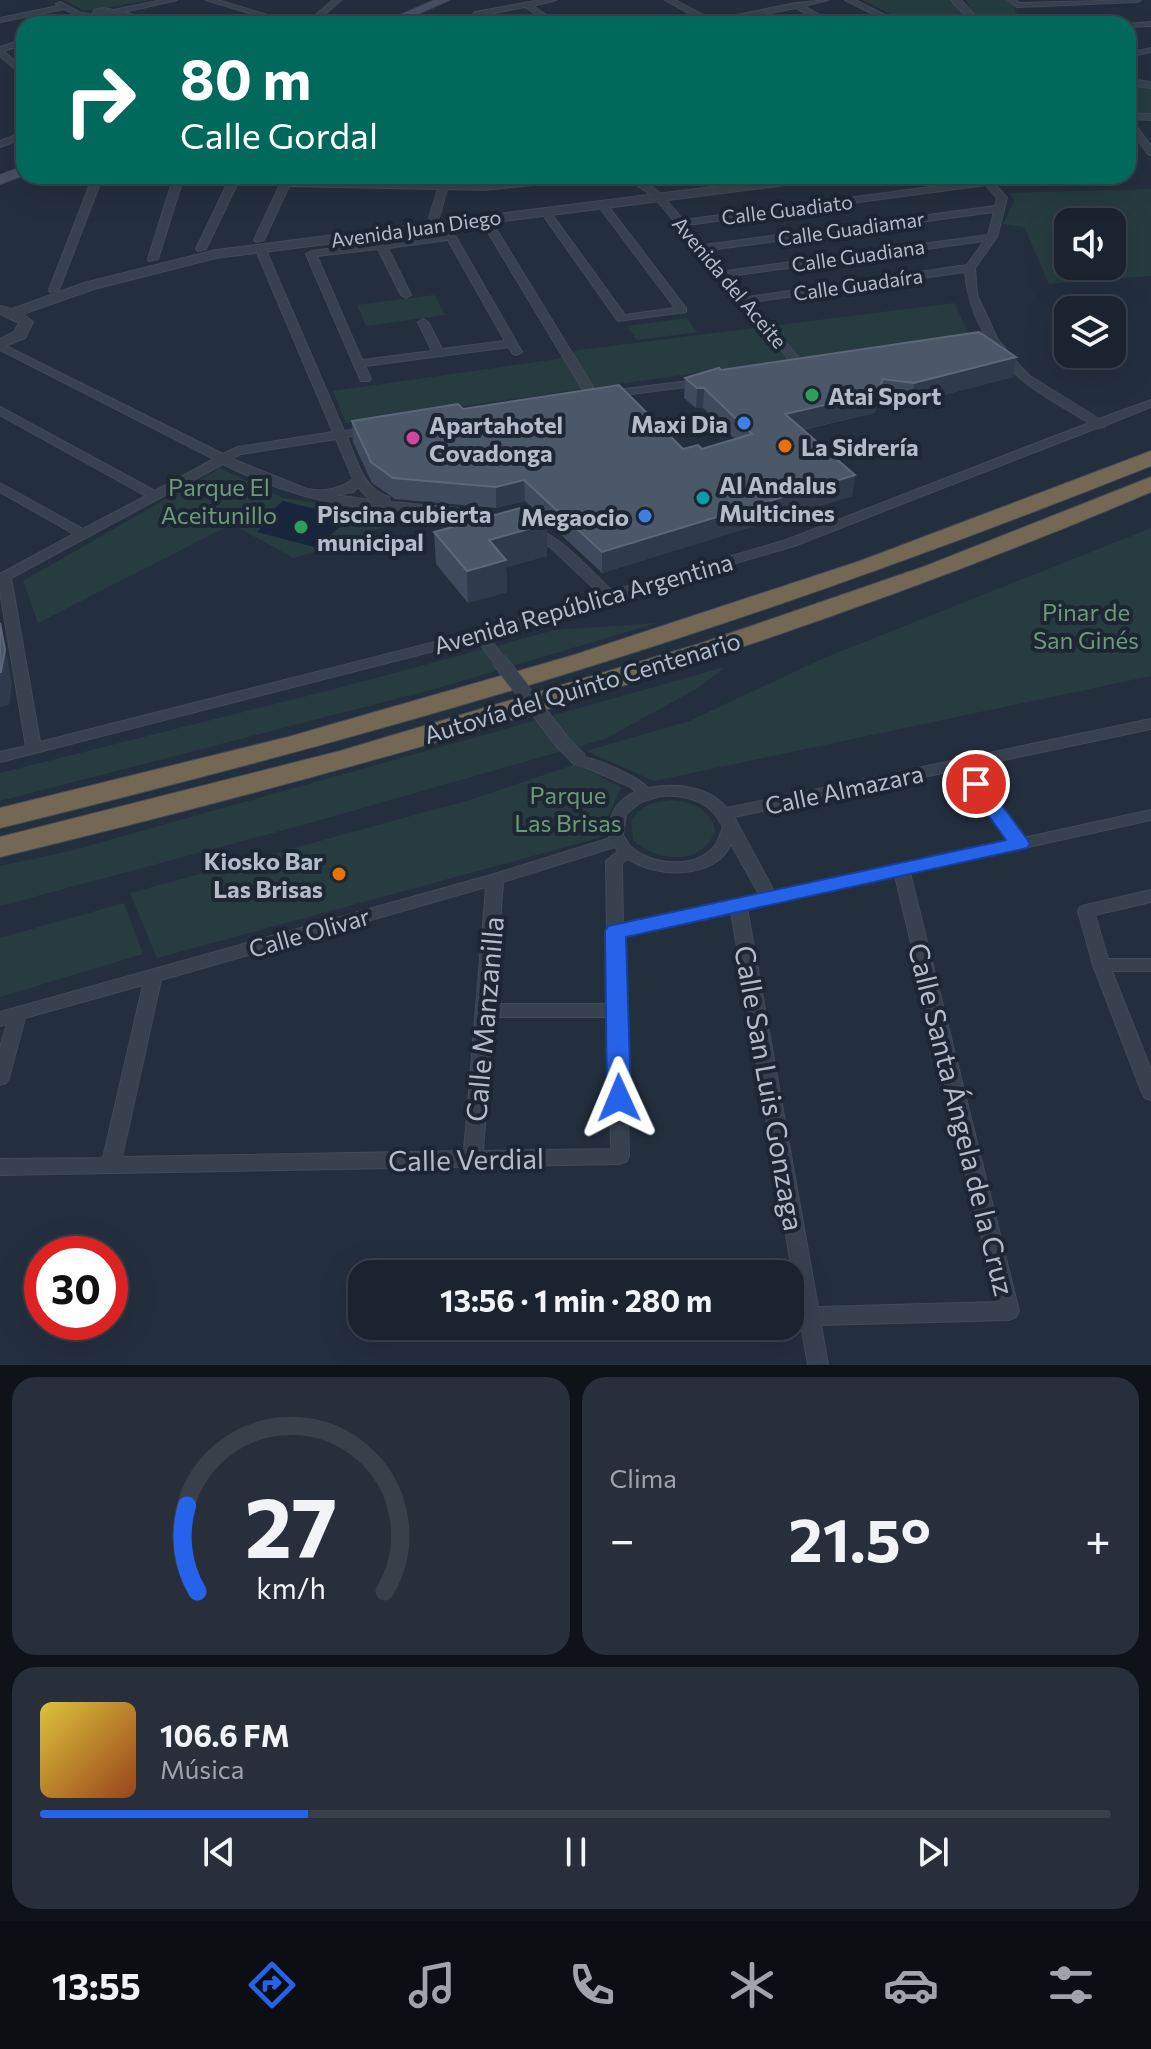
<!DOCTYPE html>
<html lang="es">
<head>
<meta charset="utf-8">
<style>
	:root { --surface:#1b232e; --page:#282f3a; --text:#f1f3f6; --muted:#a0a4aa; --line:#39404a; --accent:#2563eb }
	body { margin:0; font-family:Commissioner,sans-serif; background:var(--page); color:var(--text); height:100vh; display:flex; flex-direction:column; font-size:30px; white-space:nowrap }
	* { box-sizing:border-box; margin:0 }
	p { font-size:26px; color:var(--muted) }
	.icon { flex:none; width:44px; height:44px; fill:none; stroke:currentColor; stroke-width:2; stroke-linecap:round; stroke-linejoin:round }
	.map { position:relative; height:1365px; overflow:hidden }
	.side { display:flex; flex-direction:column; gap:12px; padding:12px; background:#0f1319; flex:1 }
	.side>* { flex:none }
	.guide { position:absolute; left:16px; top:16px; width:1120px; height:168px; border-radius:24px; box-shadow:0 8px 32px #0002,0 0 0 2px var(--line); background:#00695c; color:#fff; overflow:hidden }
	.controls { position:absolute; left:1054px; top:208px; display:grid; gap:16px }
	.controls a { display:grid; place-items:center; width:72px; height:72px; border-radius:16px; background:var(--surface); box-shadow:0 8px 32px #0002,0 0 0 2px var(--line); font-size:40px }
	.speed { position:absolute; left:24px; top:1236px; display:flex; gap:16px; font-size:40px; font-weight:700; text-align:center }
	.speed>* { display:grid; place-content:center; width:104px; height:104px; border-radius:50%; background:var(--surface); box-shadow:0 8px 32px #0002,0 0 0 2px var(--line); line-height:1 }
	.speed .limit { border:12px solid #d22; background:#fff; color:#111 }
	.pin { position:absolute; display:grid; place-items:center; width:68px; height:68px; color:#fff; margin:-34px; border:4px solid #fff; border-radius:50%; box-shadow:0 2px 8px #0007 }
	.me { position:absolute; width:88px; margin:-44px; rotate:359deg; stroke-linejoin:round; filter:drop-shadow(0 0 6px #0008) }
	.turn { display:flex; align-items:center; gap:28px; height:168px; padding:0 32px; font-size:36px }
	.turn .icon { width:104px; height:104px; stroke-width:2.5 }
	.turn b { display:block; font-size:56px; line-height:68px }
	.big { font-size:60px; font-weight:700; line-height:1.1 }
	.side .tile { flex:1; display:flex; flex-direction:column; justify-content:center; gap:12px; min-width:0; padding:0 28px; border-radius:24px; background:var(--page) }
	.side .dial { align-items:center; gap:0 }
	.dial svg { height:208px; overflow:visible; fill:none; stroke:var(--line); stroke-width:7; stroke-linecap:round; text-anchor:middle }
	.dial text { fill:var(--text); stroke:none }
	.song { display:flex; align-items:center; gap:24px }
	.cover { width:96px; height:96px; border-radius:12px; background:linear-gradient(135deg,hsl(50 70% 55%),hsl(20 70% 35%)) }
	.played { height:8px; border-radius:4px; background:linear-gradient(90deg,var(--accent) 25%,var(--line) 25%) }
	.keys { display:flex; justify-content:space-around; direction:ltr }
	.heat { display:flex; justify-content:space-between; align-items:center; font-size:44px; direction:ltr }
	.side .tiles { flex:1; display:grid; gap:12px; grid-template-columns:1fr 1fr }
	.tile:last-child { grid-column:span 2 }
	.trip { position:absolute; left:348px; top:1260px; width:456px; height:80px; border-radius:24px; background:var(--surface); box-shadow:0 8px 32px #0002,0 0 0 2px var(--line); font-weight:700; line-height:80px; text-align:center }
	.tab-bar { display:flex; height:128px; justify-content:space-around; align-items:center; background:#0b0e12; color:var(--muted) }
	.tab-bar .icon { width:56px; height:56px }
	.tab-bar .active { color:var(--accent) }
	.tab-bar b { font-size:36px; color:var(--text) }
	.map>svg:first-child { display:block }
</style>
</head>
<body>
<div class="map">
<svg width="1151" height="1365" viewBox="0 0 1151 1365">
	<rect width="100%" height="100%" fill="#242f3e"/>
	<g fill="#263c3f" fill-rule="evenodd">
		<path d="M63,0H153L85,11Z"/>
		<path d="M862,0H951L971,24H911Z"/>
		<path d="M966,0H1011L1016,12L1028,24C1001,24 978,29 966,0Z"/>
		<path d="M1128,85L1151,89V113L1128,112Z"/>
		<path d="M1151,189V276L1049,284L1024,227L1003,224L1014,201L1010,193ZM1068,222H1112V266H1068Z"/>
		<path d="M434,295L445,315L366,326L357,305Z"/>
		<path d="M954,303L969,334L346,423L333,391L557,359L579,350Z"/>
		<path d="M687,318L697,332L637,340L627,326Z"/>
		<path d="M220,468L283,498L412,516L332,547L293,558L232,524L38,623L23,581Z"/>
		<path d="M1151,528V676L654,781L586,751L689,721L824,658Z"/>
		<path d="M657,623L438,688L0,801V773L323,692L555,630Z"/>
		<path d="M725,667L698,688L605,739L310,823L0,906V866L70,851Z"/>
		<path d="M576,764L621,787L599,838L157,958L130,893L473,799Z"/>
		<path d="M671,800C692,802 711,809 715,831C703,867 655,862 633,840L631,821C641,805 654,802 671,800Z"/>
		<path d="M124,903L143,954L0,997V938Z"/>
	</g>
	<path fill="#17263c" d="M283,501L349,517L318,548L257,532L266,523L261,521Z"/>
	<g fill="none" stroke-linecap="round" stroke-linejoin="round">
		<defs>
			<g id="minor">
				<path d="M162,0H177L124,12L161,24H149L121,16C103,24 80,19 64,9L0,22V18L58,6L56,4L60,2L79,12L92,15L94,10L104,8L114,10Z"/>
				<path d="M206,0H218L297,24H285Z"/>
				<path d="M333,0H341L314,24H305Z"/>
				<path d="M540,0H556L533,6L559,24H550L525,7L480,16L476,19L480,24H472L467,19L475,12Z"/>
				<path d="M665,0H675L712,20L796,3L828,0L804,6L836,24H826L796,8L765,14L781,24H771L757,16L707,24Z"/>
				<path d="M845,0H855L903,24H893Z"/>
				<path d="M1008,0H1016L1019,3L1141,0L1137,2L1017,7Z"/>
				<path d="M1151,22V26L1128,27V24H1125Z"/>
				<path d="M24,39V44L4,51L24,71V77L0,56V47Z"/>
				<path d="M1151,48V52L1128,57V53Z"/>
				<path d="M1128,118L1131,119L1151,146V155L1148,154L1128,127Z"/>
				<path d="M24,132V138L0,147V141Z"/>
				<path d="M93,176H103L59,290L50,292L49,290Z"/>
				<path d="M174,176H184L158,259L149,261L148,259Z"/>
				<path d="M231,176H241L206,249L198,251L196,249Z"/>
				<path d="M284,176H294L292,180L439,183L441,176H451L448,184C498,185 547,176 597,176L592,179L484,190L447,189L439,218L434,221L429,218L438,189L289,186L264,240L256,242L254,240Z"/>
				<path d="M624,176C650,176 668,202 683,220L982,180L978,176H988L1007,198L997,237L975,268L977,295L998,340L1019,365L1030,376L1099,419L1151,400V407L1106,425L1104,427L1097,428L794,546L488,636L506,660L504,663H494L477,640L0,762V752L26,746L0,592V574L74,534L0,492V483L83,529L146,496L0,415V407L155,491L214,459L0,350V343L223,454L238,447L333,432L255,248L257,246L265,248L344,431L371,427L377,430L371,433L347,437C357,460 363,490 389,497L390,502L479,510L508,518L510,521L504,525C452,511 398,513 345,505C303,498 261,483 223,464L11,578L40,742L459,636L601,595L549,546L527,535L525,532L527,529C553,526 593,573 612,591L786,540L1089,423C1067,409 1041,396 1021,379C990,353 968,312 965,272L752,302L807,368L806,370H798L655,198ZM986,185L997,198L995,206L704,245L687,225ZM994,212L988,235L726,271L709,250ZM984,241L967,265L748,297L730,276ZM336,439L353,479C342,489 322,492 307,489L232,459L241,454ZM358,487L370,500L335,495L353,492Z"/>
				<path d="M770,176H781L782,177L777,180Z"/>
				<path d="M602,201L605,202L686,308V312L618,321L540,211L548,209L625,315L675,308L597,204Z"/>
				<path d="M485,216L490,219L599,397L597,399L593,400L587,397L480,219Z"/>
				<path d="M451,234L456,237L522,352L517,355L513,354L509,347L365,366L371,379L369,381H361L306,254L311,251L376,243L373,238L378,235L381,236L385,242ZM448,240L505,341L442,349L428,322L423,319L418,322L432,351L362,360L317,256L378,249L401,295L406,298L411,295L388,248Z"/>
				<path d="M704,379L708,380V384L609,397L603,394L609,391Z"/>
				<path d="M1151,719V729L971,767L1023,838L1151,810V820L910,873L1019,1311L1016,1317L1009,1320L821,1325L828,1365H808L731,912L624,935L629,1156L627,1161L620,1164L0,1175V1159L103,1158L143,985L25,1018L9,1078L6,1083L0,1085V1047L7,1024L0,1026V1012L491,875L610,838L608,835C610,814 615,802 635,792L631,787L575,763L573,760L575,757C590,754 638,777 648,788C677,783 707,786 727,808ZM957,770L1008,841L774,891L734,817ZM660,796C686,794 711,801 723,827C721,832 719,839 716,844C699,870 650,866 630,846C627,842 625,838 623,835L626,814L641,802ZM731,844L759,894L623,924L622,863L628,859C656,878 715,880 731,844ZM615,847L618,851L606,861L608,1004H494L503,882ZM895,876L997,1302L818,1307L747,908ZM486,887L464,1151L122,1157L161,980ZM493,1017H609L611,1149L483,1151Z"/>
				<path d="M1151,890V902L1095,915L1108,959H1151V971H1112L1151,1070V1100L1145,1098L1142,1093L1093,965L1078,911L1080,907L1086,905Z"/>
			</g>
			<g id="tertiary">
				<path d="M951,0H961L983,24H973Z"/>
				<path d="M1128,79L1151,82V88L1128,85Z"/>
				<path d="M1128,113L1151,114V120L1128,119Z"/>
				<path d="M797,176H831L825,180L216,258L94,289L23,314L33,322L25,338L0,348V339L14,332L19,323L0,314V306L12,309L84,283L216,250Z"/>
			</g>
			<g id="secondary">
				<path d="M435,0H449L395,24H380Z"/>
				<path d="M24,166V175L0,184V175Z"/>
			</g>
			<g id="motorway">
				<path d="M1151,451V466C967,539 781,607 591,666C396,727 199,779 0,828V808L288,737L574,655L860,561Z"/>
				<path d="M1151,477V492C781,650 391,762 0,857V837L340,751L699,644L923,567Z"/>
			</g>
		</defs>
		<use href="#minor" stroke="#414a57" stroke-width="2"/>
		<use href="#tertiary" stroke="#414a57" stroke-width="2"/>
		<use href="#secondary" stroke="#414a57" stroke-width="2"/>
		<use href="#motorway" stroke="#434c59" stroke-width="2"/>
		<use href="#minor" fill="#38414e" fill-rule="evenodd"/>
		<use href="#tertiary" fill="#38414e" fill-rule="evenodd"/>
		<use href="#secondary" fill="#465061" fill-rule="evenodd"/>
		<use href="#motorway" fill="#746855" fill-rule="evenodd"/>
		<defs>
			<path id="minor-bridge" d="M499,660L563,743L580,760"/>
		</defs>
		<use href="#minor-bridge" stroke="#414a57" stroke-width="16" stroke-linecap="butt"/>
		<use href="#minor-bridge" stroke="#38414e" stroke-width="14"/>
	</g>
	<g fill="#3f4b5c">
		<path d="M1016,357L1013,377L912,403L880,399L874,413L803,430L855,475L852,496L602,573L525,501L496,508L395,499L372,483L353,442L352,421L463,409L683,449H702L735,439L703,408H696L684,398L685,378L721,370Z"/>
		<path d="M547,524V556L506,567L507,592L468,603L436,564L434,532Z"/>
	</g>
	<g fill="#2f3b4b">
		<path d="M1016,357L1013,377L912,403L914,383Z"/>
		<path d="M883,379L880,399L874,413L783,434L785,414Z"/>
		<path d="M697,388H704L703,408H696Z"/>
		<path d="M855,475L852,496L602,573V552Z"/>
		<path d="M524,480L525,501L496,508V487Z"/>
		<path d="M547,524V556L506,567L507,592L468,603L467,571L489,540Z"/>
		<path d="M0,622L12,683L9,705L0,707Z"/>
	</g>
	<g fill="#4b5868" stroke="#5c6777" stroke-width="2">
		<path d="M979,332L1016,357L914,383L883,379L877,393L785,414L855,475L602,552L524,480L496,487L393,478L371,462L352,421L458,404L463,409L619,385L683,449L698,445L702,449L752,434L704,388H697L685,378L719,368L721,370Z"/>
		<path d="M520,508L547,524L489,540L506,560L467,571L434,532Z"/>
		<path d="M0,623L5,650L1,672H0Z"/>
	</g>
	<path fill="#2563eb" stroke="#184099" stroke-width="2" d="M976,778L983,780L1027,839L1030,844L1027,848L626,937L631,1098L627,1105L619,1108L611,1105L607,1098L605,931L608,926L1006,840L966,784Z"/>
	<g fill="#2e9e5b" stroke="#1d2633" stroke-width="3">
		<circle cx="812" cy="395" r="8"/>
		<circle cx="301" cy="527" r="8"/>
	</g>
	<g fill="#3f7fe0" stroke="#1d2633" stroke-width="3">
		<circle cx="744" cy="423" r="8"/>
		<circle cx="645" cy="516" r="8"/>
	</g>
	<circle fill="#d1479c" stroke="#1d2633" stroke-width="3" cx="413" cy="438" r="8"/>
	<g fill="#e8710a" stroke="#1d2633" stroke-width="3">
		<circle cx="785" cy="446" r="8"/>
		<circle cx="339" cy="874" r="8"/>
	</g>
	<circle fill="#0f9aa8" stroke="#1d2633" stroke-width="3" cx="703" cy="498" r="8"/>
	<g text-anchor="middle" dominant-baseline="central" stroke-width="8" stroke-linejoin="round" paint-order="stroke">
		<g font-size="20" fill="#b4bcc9" stroke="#1d2633">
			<text transform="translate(787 209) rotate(-7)">Calle Guadiato</text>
			<text transform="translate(416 228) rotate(-8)">Avenida Juan Diego</text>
			<text transform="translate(851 228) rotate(-8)">Calle Guadiamar</text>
			<text transform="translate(858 255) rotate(-8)">Calle Guadiana</text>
			<text transform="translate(730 282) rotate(50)">Avenida del Aceite</text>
			<text transform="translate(858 284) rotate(-8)">Calle Guadaíra</text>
		</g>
		<g font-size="24" font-weight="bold" fill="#b4bcc9" stroke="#1d2633" text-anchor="start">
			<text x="828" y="395">Atai Sport</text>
			<text x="728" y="423" text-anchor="end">Maxi Dia</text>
			<text x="429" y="424">Apartahotel<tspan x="429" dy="28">Covadonga</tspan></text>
			<text x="801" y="446">La Sidrería</text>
			<text x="719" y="484">Al Andalus<tspan x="719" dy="28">Multicines</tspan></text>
			<text x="317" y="513">Piscina cubierta<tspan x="317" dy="28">municipal</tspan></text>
			<text x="629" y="516" text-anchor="end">Megaocio</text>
			<text x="323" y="860" text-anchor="end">Kiosko Bar<tspan x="323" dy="28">Las Brisas</tspan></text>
		</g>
		<g font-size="24" fill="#6b9a76" stroke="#1d2633">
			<text x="219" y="486">Parque El<tspan x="219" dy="28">Aceitunillo</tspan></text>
			<text x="1086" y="611">Pinar de<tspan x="1086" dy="28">San Ginés</tspan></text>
			<text x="568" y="794">Parque<tspan x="568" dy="28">Las Brisas</tspan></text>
		</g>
		<g font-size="24" fill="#b4bcc9" stroke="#1d2633">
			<text transform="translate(583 603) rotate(-16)">Avenida República Argentina</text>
			<text transform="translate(582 687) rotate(-17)">Autovía del Quinto Centenario</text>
			<text transform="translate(844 789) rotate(-12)">Calle Almazara</text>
			<text transform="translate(309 932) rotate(-16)">Calle Olivar</text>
		</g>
		<g font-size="28" fill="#b4bcc9" stroke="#1d2633">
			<text transform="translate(484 1019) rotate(-85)">Calle Manzanilla</text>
			<text transform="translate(770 1088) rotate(80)">Calle San Luis Gonzaga</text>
			<text transform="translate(962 1119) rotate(76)">Calle Santa Ángela de la Cruz</text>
			<text transform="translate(466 1159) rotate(-1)">Calle Verdial</text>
		</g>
	</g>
</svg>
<div class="controls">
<a><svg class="icon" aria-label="sound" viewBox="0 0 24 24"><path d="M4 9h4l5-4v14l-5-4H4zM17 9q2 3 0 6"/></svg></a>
<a><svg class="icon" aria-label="layers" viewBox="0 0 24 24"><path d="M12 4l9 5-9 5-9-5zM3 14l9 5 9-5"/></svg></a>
</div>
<div class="speed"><div class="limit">30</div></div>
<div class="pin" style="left:976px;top:784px;background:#d93025"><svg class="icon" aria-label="arrive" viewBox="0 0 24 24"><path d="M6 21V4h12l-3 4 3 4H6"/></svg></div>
<svg class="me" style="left:619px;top:1098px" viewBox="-20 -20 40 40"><path d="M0-17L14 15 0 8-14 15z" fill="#2563eb" stroke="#fff" stroke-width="4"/></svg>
<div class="trip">13:56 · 1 min · 280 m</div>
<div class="guide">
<div class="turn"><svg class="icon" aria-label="right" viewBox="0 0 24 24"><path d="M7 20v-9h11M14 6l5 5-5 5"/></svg><div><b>80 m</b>Calle Gordal</div></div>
</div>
</div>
<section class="side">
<div class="tiles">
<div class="tile dial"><svg viewBox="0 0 100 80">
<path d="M14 69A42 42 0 1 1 86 69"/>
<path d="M14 69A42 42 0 0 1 10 36" stroke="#2563eb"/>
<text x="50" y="56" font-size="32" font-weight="700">27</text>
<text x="50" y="72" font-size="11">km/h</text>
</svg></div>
<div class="tile"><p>Clima</p>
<div class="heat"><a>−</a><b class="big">21.5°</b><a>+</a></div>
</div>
<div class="tile">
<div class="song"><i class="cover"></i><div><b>106.6 FM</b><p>Música</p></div></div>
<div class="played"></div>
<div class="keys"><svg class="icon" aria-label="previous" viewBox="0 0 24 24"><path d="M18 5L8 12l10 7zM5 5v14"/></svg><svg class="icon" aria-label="pause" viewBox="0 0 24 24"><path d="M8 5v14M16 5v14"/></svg><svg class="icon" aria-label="next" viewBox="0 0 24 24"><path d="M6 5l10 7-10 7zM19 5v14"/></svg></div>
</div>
</div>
</section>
<nav class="tab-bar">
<b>13:55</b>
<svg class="icon active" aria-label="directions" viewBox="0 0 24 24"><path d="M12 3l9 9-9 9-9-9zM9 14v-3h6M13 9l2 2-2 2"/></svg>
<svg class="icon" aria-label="music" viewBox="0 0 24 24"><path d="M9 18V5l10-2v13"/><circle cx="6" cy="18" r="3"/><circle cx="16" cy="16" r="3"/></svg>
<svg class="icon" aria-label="phone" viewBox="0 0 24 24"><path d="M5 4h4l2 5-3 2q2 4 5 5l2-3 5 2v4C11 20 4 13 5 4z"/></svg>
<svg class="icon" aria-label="climate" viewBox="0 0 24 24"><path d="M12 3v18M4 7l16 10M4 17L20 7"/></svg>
<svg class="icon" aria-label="car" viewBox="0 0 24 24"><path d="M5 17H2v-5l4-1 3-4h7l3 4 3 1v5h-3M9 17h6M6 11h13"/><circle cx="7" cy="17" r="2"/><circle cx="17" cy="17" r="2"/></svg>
<svg class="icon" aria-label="filters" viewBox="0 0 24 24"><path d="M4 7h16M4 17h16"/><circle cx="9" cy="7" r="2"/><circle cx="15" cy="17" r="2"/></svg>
</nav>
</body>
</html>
